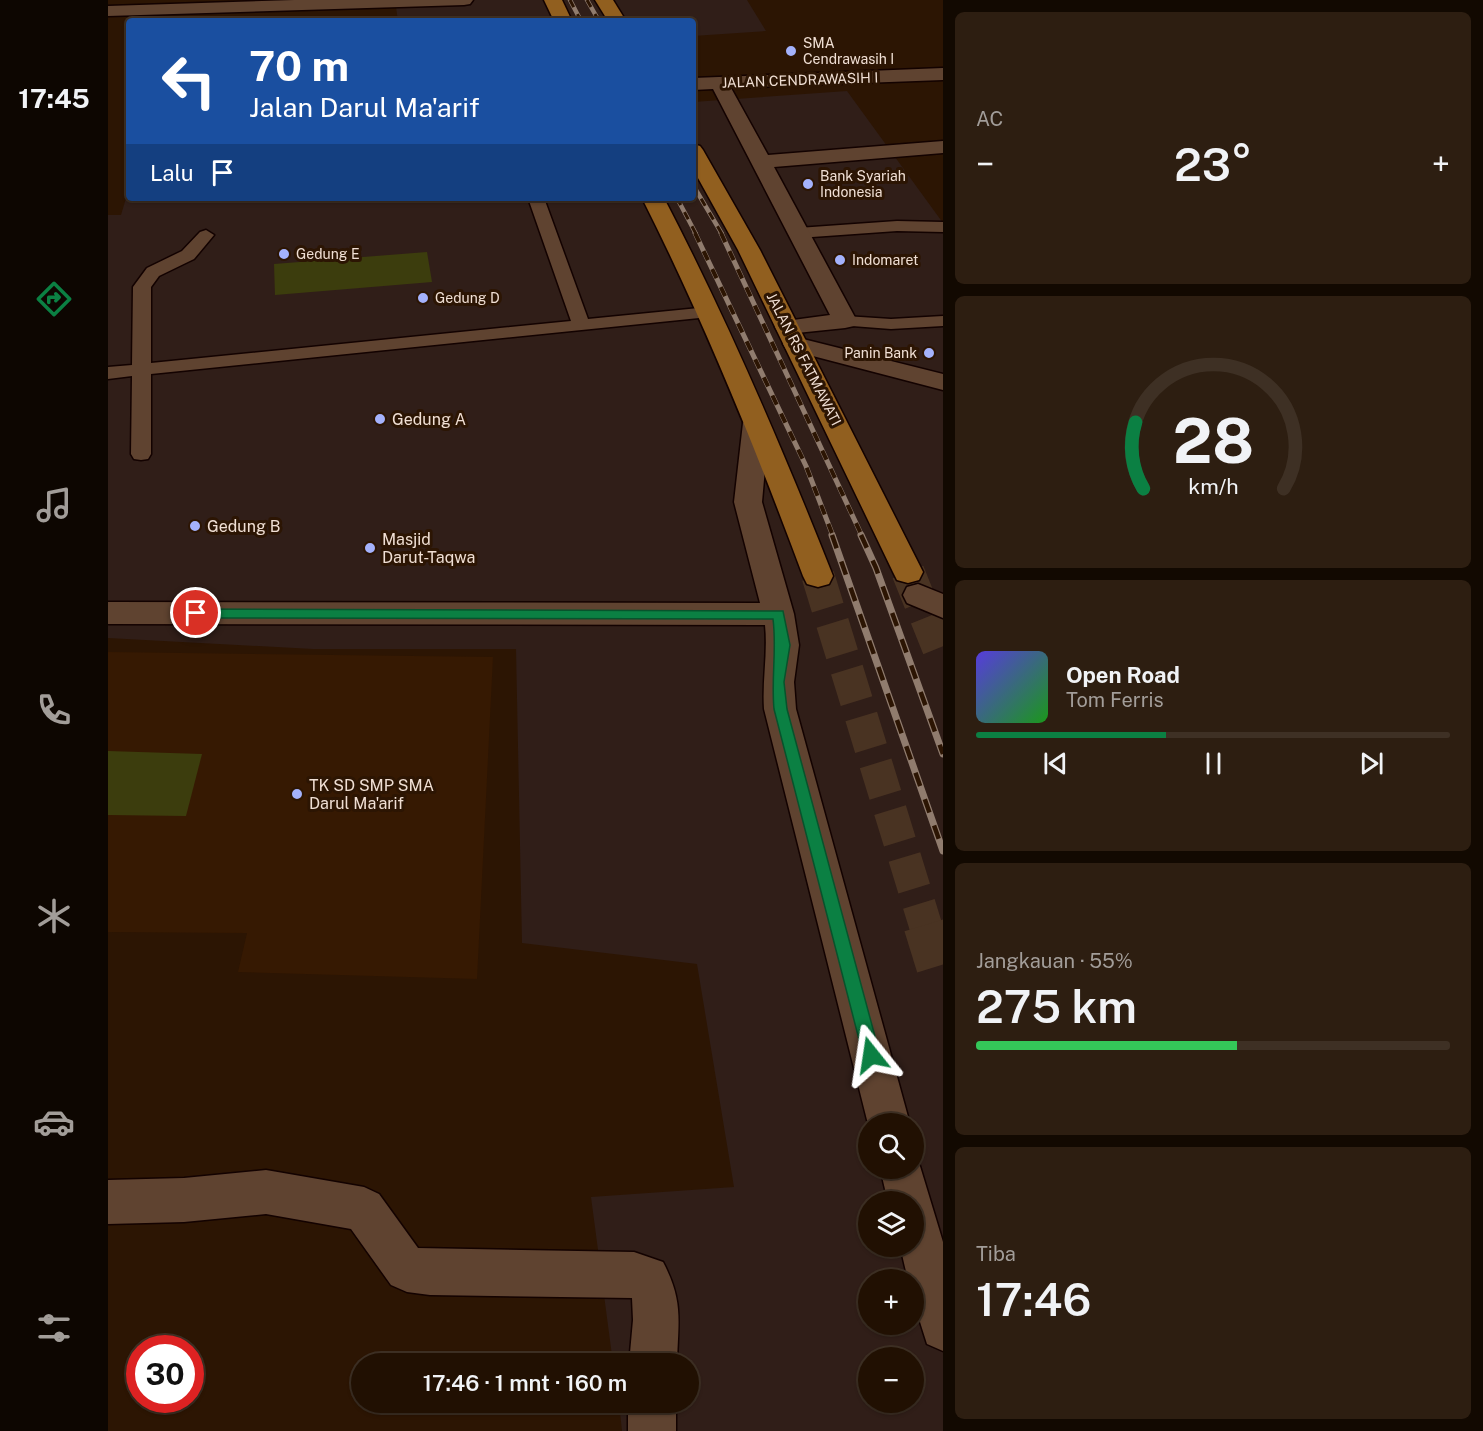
<!DOCTYPE html>
<html lang="id">
<head>
<meta charset="utf-8">
<style>
	:root { --surface:#211002; --page:#2d1e11; --text:#f1f3f6; --muted:#a29d99; --line:#3e3024; --accent:#0b8043 }
	body { margin:0; font-family:"Public Sans",sans-serif; background:var(--page); color:var(--text); height:100vh; display:flex; flex-direction:column; font-size:22px; white-space:nowrap }
	* { box-sizing:border-box; margin:0 }
	p { font-size:20px; color:var(--muted) }
	.icon { flex:none; width:33px; height:33px; fill:none; stroke:currentColor; stroke-width:2; stroke-linecap:round; stroke-linejoin:round }
	.map { position:relative; flex:1; overflow:hidden }
	.sheet { display:flex; flex-direction:column; gap:12px; padding:12px; background:#120901; width:540px }
	.sheet>* { flex:none }
	.top-card { position:absolute; left:18px; top:18px; width:570px; height:183px; border-radius:6px; box-shadow:0 2px 4px #0004,0 0 0 2px var(--line); background:#1a4fa0; color:#fff; overflow:hidden }
	.buttons { position:absolute; left:750px; top:1113px; display:grid; gap:12px }
	.buttons a { display:grid; place-items:center; width:66px; height:66px; border-radius:50%; background:var(--surface); box-shadow:0 2px 4px #0004,0 0 0 2px var(--line); font-size:30px }
	.speed { position:absolute; left:18px; top:1335px; display:flex; gap:12px; font-size:30px; font-weight:700; text-align:center }
	.speed>* { display:grid; place-content:center; width:78px; height:78px; border-radius:50%; background:var(--surface); box-shadow:0 2px 4px #0004,0 0 0 2px var(--line); line-height:1 }
	.speed .limit { border:9px solid #d22; background:#fff; color:#111 }
	.pin { position:absolute; display:grid; place-items:center; width:51px; height:51px; color:#fff; margin:-26px; border:3px solid #fff; border-radius:50%; box-shadow:0 2px 6px #0007 }
	.me { position:absolute; width:66px; margin:-33px; rotate:345deg; stroke-linejoin:round; filter:drop-shadow(0 0 4px #0008) }
	.turn { display:flex; align-items:center; gap:21px; height:126px; padding:0 24px; font-size:27px }
	.turn .icon { width:78px; height:78px; stroke-width:2.5 }
	.turn b { display:block; font-size:42px; line-height:51px }
	.then { display:flex; align-items:center; height:57px; padding:0 24px; background:#0003; gap:12px; font-size:22px }
	.big { font-size:45px; font-weight:600; line-height:1.1 }
	.sheet .widget { flex:1; display:flex; flex-direction:column; justify-content:center; gap:9px; min-width:0; padding:0 21px; border-radius:9px; background:var(--page) }
	.sheet .dial { align-items:center; gap:0 }
	.dial svg { height:156px; overflow:visible; fill:none; stroke:var(--line); stroke-width:7; stroke-linecap:round; text-anchor:middle }
	.dial text { fill:var(--text); stroke:none }
	.song { display:flex; align-items:center; gap:18px }
	.cover { width:72px; height:72px; border-radius:9px; background:linear-gradient(135deg,hsl(250 70% 55%),hsl(120 70% 35%)) }
	.played { height:6px; border-radius:3px; background:linear-gradient(90deg,var(--accent) 40%,var(--line) 40%) }
	.keys { display:flex; justify-content:space-around; direction:ltr }
	.heat { display:flex; justify-content:space-between; align-items:center; font-size:33px; direction:ltr }
	.charge { height:9px; border-radius:4px; background:linear-gradient(90deg,#34c759 55%,var(--line) 0) }
	.trip { position:absolute; left:243px; top:1353px; width:348px; height:60px; border-radius:30px; background:var(--surface); box-shadow:0 2px 4px #0004,0 0 0 2px var(--line); font-weight:600; line-height:60px; text-align:center }
	main { display:flex; flex:1; min-height:0 }
	.dock { display:flex; flex-direction:column; width:108px; justify-content:space-around; align-items:center; background:#0d0601; color:var(--muted) }
	.dock .icon { width:42px; height:42px }
	.dock .active { color:var(--accent) }
	.dock b { font-size:27px; color:var(--text) }
	.map>svg:first-child { display:block }
</style>
</head>
<body>
<main>
<nav class="dock">
<b>17:45</b>
<svg class="icon active" aria-label="directions" viewBox="0 0 24 24"><path d="M12 3l9 9-9 9-9-9zM9 14v-3h6M13 9l2 2-2 2"/></svg>
<svg class="icon" aria-label="music" viewBox="0 0 24 24"><path d="M9 18V5l10-2v13"/><circle cx="6" cy="18" r="3"/><circle cx="16" cy="16" r="3"/></svg>
<svg class="icon" aria-label="phone" viewBox="0 0 24 24"><path d="M5 4h4l2 5-3 2q2 4 5 5l2-3 5 2v4C11 20 4 13 5 4z"/></svg>
<svg class="icon" aria-label="climate" viewBox="0 0 24 24"><path d="M12 3v18M4 7l16 10M4 17L20 7"/></svg>
<svg class="icon" aria-label="car" viewBox="0 0 24 24"><path d="M5 17H2v-5l4-1 3-4h7l3 4 3 1v5h-3M9 17h6M6 11h13"/><circle cx="7" cy="17" r="2"/><circle cx="17" cy="17" r="2"/></svg>
<svg class="icon" aria-label="filters" viewBox="0 0 24 24"><path d="M4 7h16M4 17h16"/><circle cx="9" cy="7" r="2"/><circle cx="15" cy="17" r="2"/></svg>
</nav>
<div class="map">
<svg width="835" height="1431" viewBox="0 0 835 1431">
	<rect width="100%" height="100%" fill="#2c1503"/>
	<g fill="#301e18" fill-rule="evenodd">
		<path d="M287,0H639L658,31L585,36V21H290Z"/>
		<path d="M739,91L835,223V1431H514L511,1403L580,1402V1364L505,1363L483,1197L626,1187L589,964L414,943L408,649H205L0,638V215H13L21,188V198H585V102ZM760,1124H806V1168H760ZM760,1202H806V1246H760ZM760,1280H806V1324H760ZM760,1358H806V1402H760Z"/>
	</g>
	<path fill="#361902" d="M0,652L385,657L369,979L130,972L139,933L0,932Z"/>
	<g fill="#3c3d0d">
		<path d="M319,252L324,282L167,295L166,264Z"/>
		<path d="M0,751L94,754L78,816L0,815Z"/>
	</g>
	<g fill="none" stroke-linecap="round" stroke-linejoin="round">
		<g stroke="#493322" stroke-width="33" stroke-dasharray="33 16" stroke-linecap="butt">
			<path d="M800,572L835,659"/>
			<path d="M710,576L818,927"/>
		</g>
		<path stroke="#493322" stroke-width="43" stroke-dasharray="43 22" stroke-linecap="butt" d="M817,925L835,983"/>
		<defs>
			<g id="service">
				<path d="M420,198H436L480,319L601,307L607,308L610,312L607,316L601,317L43,374V454L40,459L33,460L26,459L23,454L24,376L0,379V367L24,365L25,287L39,268L74,251L92,232L98,230L106,235L86,259L51,276L43,287V363L463,321Z"/>
				<path d="M789,221L835,222V232L789,231L690,238L682,233L690,228Z"/>
				<path d="M737,316L783,319L835,316V326L783,329L731,325L728,321L731,317Z"/>
			</g>
			<g id="minor">
				<path d="M186,0H365L362,4L356,5L0,16V6Z"/>
				<path d="M835,68V80L623,88L660,155L835,141V153L666,167L749,321L746,326L737,328L679,334L670,332L667,327L670,322L722,315L605,89L585,90V78Z"/>
				<path d="M687,337L835,374V390L678,349L675,344L678,339Z"/>
				<path d="M648,415L657,417L661,423L654,502L686,614L691,645L686,682L688,709L802,1124H760L656,709C654,681 660,653 657,625L0,624V602L652,603L626,502L635,423L639,417Z"/>
				<path d="M810,584L835,594V618L799,603L795,595L799,587Z"/>
				<path d="M806,1152L808,1153L835,1242V1351L819,1344L806,1303V1280H800L792,1246H806V1202H780L772,1168H806Z"/>
				<path d="M158,1170L256,1187L271,1194L310,1248L526,1252L555,1262C576,1302 570,1321 569,1364H521L525,1320L524,1298L322,1295L299,1292L283,1285L243,1229L158,1214L76,1222L0,1224V1180L76,1178Z"/>
				<rect x="520" y="1402" width="48" height="29"/>
			</g>
			<g id="primary">
				<path d="M436,0H454L464,21H446Z"/>
				<path d="M487,0H505L518,21H500Z"/>
				<path d="M585,144L592,146L595,150L652,250L815,572L811,580L800,583L789,580L785,572L630,250L585,169Z"/>
				<path d="M534,198H556C620,321 674,447 725,576L721,584L710,587L699,584L695,576C647,447 596,321 534,198Z"/>
			</g>
		</defs>
		<use href="#service" stroke="#130200" stroke-width="3"/>
		<use href="#minor" stroke="#130200" stroke-width="3"/>
		<use href="#primary" stroke="#130200" stroke-width="3"/>
		<use href="#service" fill="#5f4330" fill-rule="evenodd"/>
		<use href="#minor" fill="#5f4330" fill-rule="evenodd"/>
		<use href="#primary" fill="#915f1f" fill-rule="evenodd"/>
		<defs>
			<g id="rail-far2">
				<path d="M462,0L473,21"/>
				<path d="M479,0L491,21"/>
				<path d="M585,185L614,234"/>
				<path d="M569,198L588,234"/>
			</g>
			<g id="rail-far1">
				<path d="M587,233L698,466L725,536"/>
				<path d="M613,233L754,536"/>
			</g>
			<g id="rail">
				<path d="M724,535L835,851"/>
				<path d="M753,535L768,568L835,754"/>
			</g>
		</defs>
		<use href="#rail-far2" stroke="#907c6e" stroke-width="4.5"/>
		<use href="#rail-far1" stroke="#907c6e" stroke-width="5"/>
		<use href="#rail" stroke="#907c6e" stroke-width="7"/>
		<use href="#rail-far2" stroke="#2c1503" stroke-width="3" stroke-dasharray="8" stroke-linecap="butt"/>
		<use href="#rail-far1" stroke="#2c1503" stroke-width="4" stroke-dasharray="10" stroke-linecap="butt"/>
		<use href="#rail" stroke="#2c1503" stroke-width="4.5" stroke-dasharray="14" stroke-linecap="butt"/>
	</g>
	<path fill="#0b8043" stroke="#07532c" stroke-width="1.5" d="M88,609L675,611L682,645L676,682L679,709L772,1055L769,1061L763,1063L757,1061L755,1055L666,709C663,678 669,650 665,619L88,618L82,613Z"/>
	<g fill="#a4b2fc" stroke="#2c1503" stroke-width="2">
		<circle cx="683" cy="51" r="6"/>
		<circle cx="700" cy="184" r="6"/>
		<circle cx="176" cy="254" r="6"/>
		<circle cx="732" cy="260" r="6"/>
		<circle cx="315" cy="298" r="6"/>
		<circle cx="821" cy="353" r="6"/>
		<circle cx="272" cy="419" r="6"/>
		<circle cx="87" cy="526" r="6"/>
		<circle cx="262" cy="548" r="6"/>
		<circle cx="189" cy="794" r="6"/>
	</g>
	<g text-anchor="middle" dominant-baseline="central" stroke-width="6" stroke-linejoin="round" paint-order="stroke">
		<g font-size="14" fill="#f0dfd4" stroke="#2c1503" text-anchor="start">
			<text x="695" y="43">SMA<tspan x="695" dy="16">Cendrawasih I</tspan></text>
			<text x="712" y="176">Bank Syariah<tspan x="712" dy="16">Indonesia</tspan></text>
			<text x="188" y="254">Gedung E</text>
			<text x="744" y="260">Indomaret</text>
			<text x="327" y="298">Gedung D</text>
			<text x="809" y="353" text-anchor="end">Panin Bank</text>
		</g>
		<g font-size="14" fill="#f0dfd4" stroke="#2c1503">
			<text transform="translate(692 80) rotate(-2)">JALAN CENDRAWASIH I</text>
			<text transform="translate(696 359) rotate(63)">JALAN RS FATMAWATI</text>
		</g>
		<g font-size="16" fill="#f0dfd4" stroke="#2c1503" text-anchor="start">
			<text x="284" y="419">Gedung A</text>
			<text x="99" y="526">Gedung B</text>
			<text x="274" y="539">Masjid<tspan x="274" dy="18">Darut-Taqwa</tspan></text>
			<text x="201" y="785">TK SD SMP SMA<tspan x="201" dy="18">Darul Ma'arif</tspan></text>
		</g>
	</g>
</svg>
<div class="buttons">
<a><svg class="icon" aria-label="search" viewBox="0 0 24 24"><circle cx="10" cy="10" r="6"/><path d="M15 15l6 6"/></svg></a>
<a><svg class="icon" aria-label="layers" viewBox="0 0 24 24"><path d="M12 4l9 5-9 5-9-5zM3 14l9 5 9-5"/></svg></a>
<a>+</a>
<a>−</a>
</div>
<div class="speed"><div class="limit">30</div></div>
<div class="pin" style="left:88px;top:613px;background:#d93025"><svg class="icon" aria-label="arrive" viewBox="0 0 24 24"><path d="M6 21V4h12l-3 4 3 4H6"/></svg></div>
<svg class="me" style="left:763px;top:1055px" viewBox="-20 -20 40 40"><path d="M0-17L14 15 0 8-14 15z" fill="#0b8043" stroke="#fff" stroke-width="4"/></svg>
<div class="trip">17:46 · 1 mnt · 160 m</div>
<div class="top-card">
<div class="turn"><svg class="icon" aria-label="left" viewBox="0 0 24 24"><path d="M17 20v-9H6M10 6l-5 5 5 5"/></svg><div><b>70 m</b>Jalan Darul Ma'arif</div></div>
<div class="then">Lalu<svg class="icon" aria-label="arrive" viewBox="0 0 24 24"><path d="M6 21V4h12l-3 4 3 4H6"/></svg></div>
</div>
</div>
<section class="sheet">
<div class="widget"><p>AC</p>
<div class="heat"><a>−</a><b class="big">23°</b><a>+</a></div>
</div>
<div class="widget dial"><svg viewBox="0 0 100 80">
<path d="M14 69A42 42 0 1 1 86 69"/>
<path d="M14 69A42 42 0 0 1 10 35" stroke="#0b8043"/>
<text x="50" y="56" font-size="32" font-weight="700">28</text>
<text x="50" y="72" font-size="11">km/h</text>
</svg></div>
<div class="widget">
<div class="song"><i class="cover"></i><div><b>Open Road</b><p>Tom Ferris</p></div></div>
<div class="played"></div>
<div class="keys"><svg class="icon" aria-label="previous" viewBox="0 0 24 24"><path d="M18 5L8 12l10 7zM5 5v14"/></svg><svg class="icon" aria-label="pause" viewBox="0 0 24 24"><path d="M8 5v14M16 5v14"/></svg><svg class="icon" aria-label="next" viewBox="0 0 24 24"><path d="M6 5l10 7-10 7zM19 5v14"/></svg></div>
</div>
<div class="widget"><p>Jangkauan · 55%</p><b class="big">275 km</b><div class="charge"></div></div>
<div class="widget"><p>Tiba</p><b class="big">17:46</b></div>
</section>
</main>
</body>
</html>
